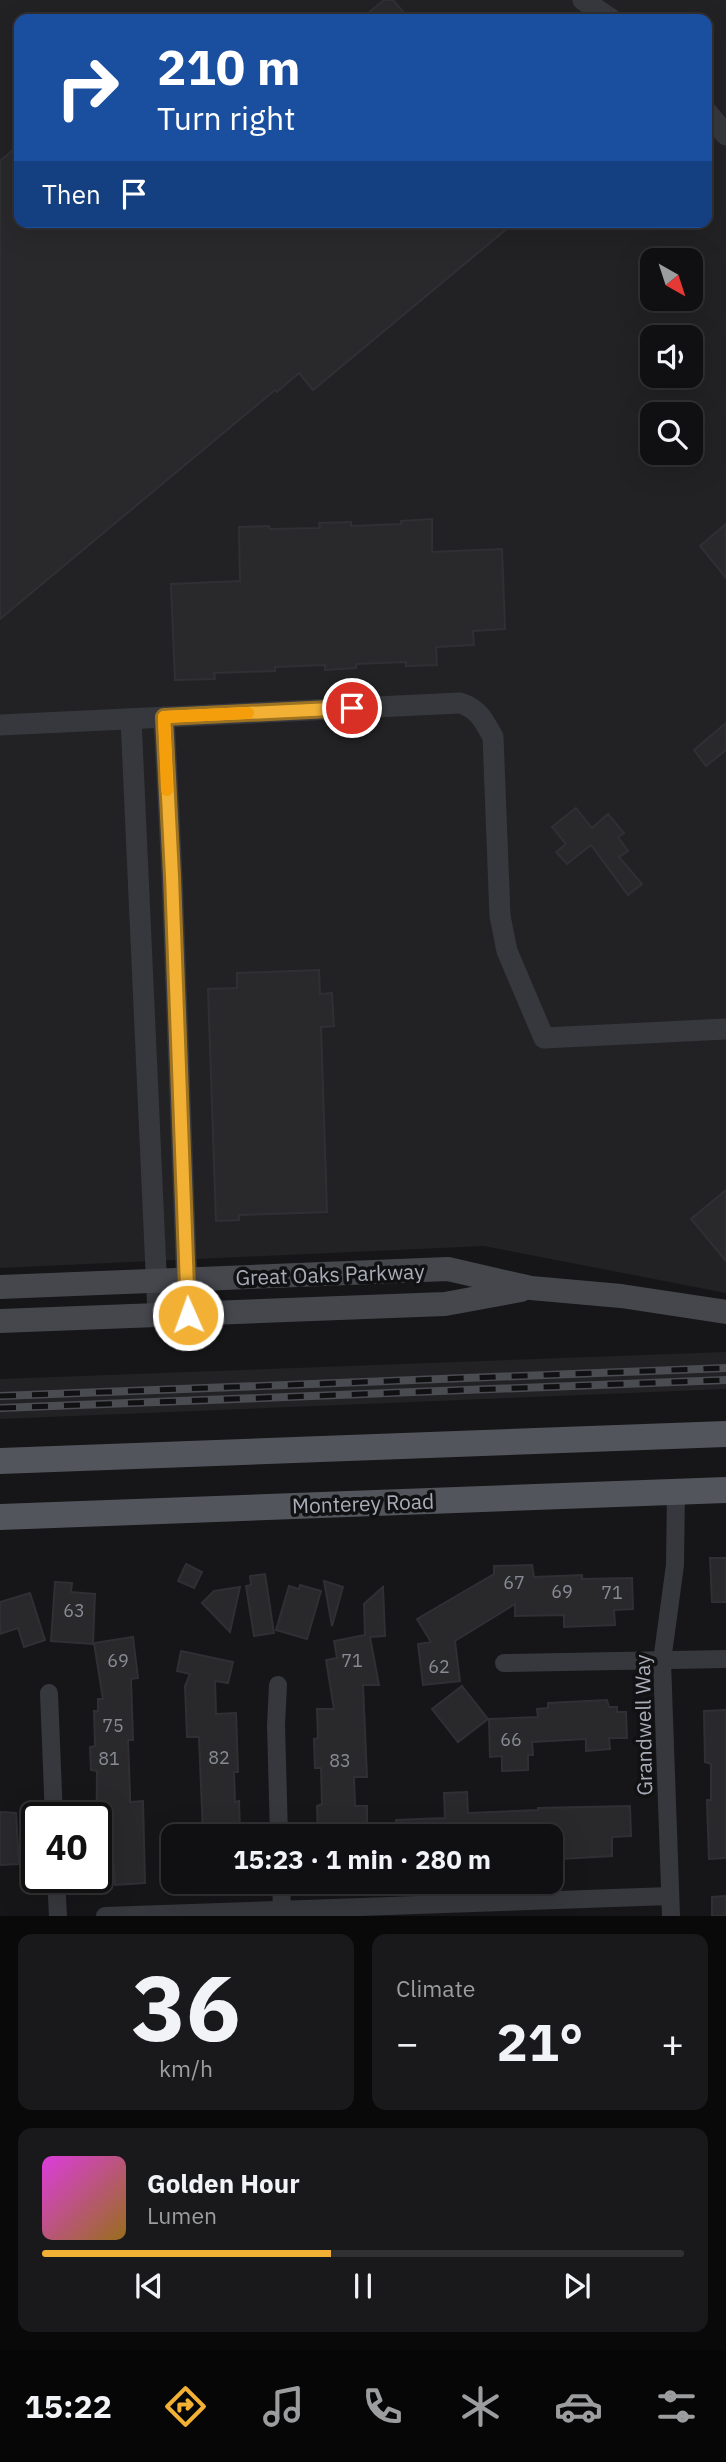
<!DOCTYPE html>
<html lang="en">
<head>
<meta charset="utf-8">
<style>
	:root { --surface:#101012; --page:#19191b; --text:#f1f3f6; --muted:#9c9d9f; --line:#303032; --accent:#f2b134 }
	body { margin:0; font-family:"IBM Plex Sans",sans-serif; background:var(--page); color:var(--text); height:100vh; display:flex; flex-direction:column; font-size:26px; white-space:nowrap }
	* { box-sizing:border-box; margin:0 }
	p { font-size:23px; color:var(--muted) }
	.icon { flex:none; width:38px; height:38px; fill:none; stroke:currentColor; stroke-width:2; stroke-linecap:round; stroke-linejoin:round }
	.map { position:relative; height:1916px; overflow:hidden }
	.panel { display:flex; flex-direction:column; gap:18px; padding:18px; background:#09090a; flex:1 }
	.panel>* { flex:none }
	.hud { position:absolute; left:14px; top:14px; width:698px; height:214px; border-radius:14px; box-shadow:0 7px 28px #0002,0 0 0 2px var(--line); background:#1a4fa0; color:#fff; overflow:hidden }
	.needle { width:46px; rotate:141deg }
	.controls { position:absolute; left:640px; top:248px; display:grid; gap:14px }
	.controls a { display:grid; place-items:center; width:63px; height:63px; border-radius:14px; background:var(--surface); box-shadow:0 7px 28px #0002,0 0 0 2px var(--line); font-size:35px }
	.speed { position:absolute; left:21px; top:1802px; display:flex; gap:14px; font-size:35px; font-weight:700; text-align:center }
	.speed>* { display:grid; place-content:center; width:91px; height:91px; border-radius:50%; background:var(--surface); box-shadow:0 7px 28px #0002,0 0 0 2px var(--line); line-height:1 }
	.speed .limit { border:4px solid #111; border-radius:10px; background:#fff; color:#111 }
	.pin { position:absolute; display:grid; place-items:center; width:60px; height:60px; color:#fff; margin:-30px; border:4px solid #fff; border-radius:50%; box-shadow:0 2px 7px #0007 }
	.me { position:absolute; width:77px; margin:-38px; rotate:358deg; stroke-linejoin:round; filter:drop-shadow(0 0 5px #0008) }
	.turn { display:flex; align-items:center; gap:24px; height:147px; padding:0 28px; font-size:32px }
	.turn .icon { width:91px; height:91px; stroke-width:2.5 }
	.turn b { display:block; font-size:49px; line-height:60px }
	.then { display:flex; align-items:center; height:66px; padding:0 28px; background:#0003; gap:14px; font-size:26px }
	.big { font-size:52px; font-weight:800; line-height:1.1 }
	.panel .tile { flex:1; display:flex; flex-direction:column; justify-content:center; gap:10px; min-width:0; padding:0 24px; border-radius:14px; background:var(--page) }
	.panel .dial { align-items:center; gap:0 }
	.dial b { font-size:91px; line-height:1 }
	.song { display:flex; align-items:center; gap:21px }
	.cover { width:84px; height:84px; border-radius:10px; background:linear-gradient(135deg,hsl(300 70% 55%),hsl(40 70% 35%)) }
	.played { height:7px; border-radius:4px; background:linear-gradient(90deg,var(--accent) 45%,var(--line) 45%) }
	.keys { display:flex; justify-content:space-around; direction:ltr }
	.heat { display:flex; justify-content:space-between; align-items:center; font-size:38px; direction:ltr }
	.panel .tiles { flex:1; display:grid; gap:18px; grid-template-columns:1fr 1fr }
	.tile:last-child { grid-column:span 2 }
	.trip { position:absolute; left:161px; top:1824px; width:402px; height:70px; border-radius:14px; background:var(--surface); box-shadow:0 7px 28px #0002,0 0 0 2px var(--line); font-weight:800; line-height:70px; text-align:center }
	.tab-bar { display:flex; height:112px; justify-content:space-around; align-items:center; background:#060607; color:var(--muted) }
	.tab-bar .icon { width:49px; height:49px }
	.tab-bar .selected { color:var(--accent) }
	.tab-bar b { font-size:32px; color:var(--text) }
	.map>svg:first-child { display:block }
</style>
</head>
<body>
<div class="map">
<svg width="726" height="1916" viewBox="0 0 726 1916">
	<rect width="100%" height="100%" fill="#161618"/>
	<g fill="#222225" fill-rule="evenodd">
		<path d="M0,0H726V1293L484,1246L0,1268ZM19,19H707V222H19ZM653,261H691V299H653ZM653,338H691V376H653ZM653,415H691V453H653Z"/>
		<path d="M726,1352V1389L0,1419V1379Z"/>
	</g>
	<g fill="#29292c" stroke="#303034" stroke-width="2">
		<path d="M384,0H393L409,19H361Z"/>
		<path d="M19,145V222H515L313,390L299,373L277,392L275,390L0,619V161Z"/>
		<path d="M432,519V552L502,549L505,629L473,631L474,645L436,647L437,665L406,666V662L356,664V668L325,670V665L275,667V671L214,673L215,679L175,680L171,584L240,581L239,527L269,526L270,529L320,528L319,523L351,522V526L401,524V521Z"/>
		<path d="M726,524V578L700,546Z"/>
		<path d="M726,723V750L706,766L694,750Z"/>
		<path d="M576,808L592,828L608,814L624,833L618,837L628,851L619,857L642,884L628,895L591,845L567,864L556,852L566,844L552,827Z"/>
		<path d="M319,970L320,994L332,993L334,1026L321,1027L327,1212L239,1215V1220L216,1221L208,989L237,988V973Z"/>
		<path d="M726,1190V1261L691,1219Z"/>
		<path d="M710,1558H726V1602H712Z"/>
		<path d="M186,1564L202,1572L194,1588L178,1581Z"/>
		<path d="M532,1565L534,1577L582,1575V1579L632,1578L633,1609L614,1610L615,1625L564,1627V1615L515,1616V1604L455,1641L460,1681L423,1685L418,1644L431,1642L417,1619L494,1574V1566Z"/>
		<path d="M265,1574L274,1633L254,1636L246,1586L251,1585L250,1576Z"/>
		<path d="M324,1581L343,1587L332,1626Z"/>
		<path d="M55,1582L72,1583L71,1592L95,1594L93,1644L51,1641Z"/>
		<path d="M300,1585L321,1591L307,1639L276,1630L289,1586L299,1589Z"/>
		<path d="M240,1587L230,1632L202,1603L214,1591Z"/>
		<path d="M383,1587L385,1636L370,1637L379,1685H363L367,1777H354L355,1806H367V1836H318L317,1806L322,1804L321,1768H315L314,1739L318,1738L317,1709H334L326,1660L337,1658L334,1641L365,1635L364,1604Z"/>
		<path d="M30,1593L45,1640L24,1647L18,1628L0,1634V1602Z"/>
		<path d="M133,1637L138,1678L131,1679L133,1740H128L130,1795V1802L143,1801L145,1883L115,1885L114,1865L96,1866L97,1771L91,1770L90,1747L95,1746L94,1711H98V1699H103L94,1643Z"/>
		<path d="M181,1651L233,1662L228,1683L215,1681L216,1714L236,1713L238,1772H234L235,1802L239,1801L240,1832L203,1834L199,1737H187L185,1686L190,1674L177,1671Z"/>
		<path d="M462,1686L488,1719L458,1742L432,1709Z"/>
		<path d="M607,1700L609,1707H617V1712H626L627,1738H609L610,1749L586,1751V1739L532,1742L533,1755H528V1770L502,1771V1756L490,1757L489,1719L538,1717L537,1709L548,1708V1703Z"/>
		<path d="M726,1710V1858L709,1859L707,1800H711V1764L705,1762L704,1711Z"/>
		<path d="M467,1792L468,1813L538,1810V1808L630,1806L631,1836L612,1837V1856L561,1859L559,1851H553L551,1836H397L396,1820L445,1818L444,1793Z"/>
		<path d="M0,1812L16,1813L19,1864L0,1865Z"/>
		<path d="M726,1896V1916H712V1897Z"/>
	</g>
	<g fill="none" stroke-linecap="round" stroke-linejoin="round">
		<g stroke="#37383d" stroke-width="18">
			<path d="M504,1663L726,1659"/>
			<path d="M278,1685L276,1725L279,1836"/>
			<path d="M49,1693L54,1818"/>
			<path d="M56,1878L58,1916"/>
			<path d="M281,1881L282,1910"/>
			<path d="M105,1916L670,1896"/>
			<path d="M671,1916L662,1661L675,1565L676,1491"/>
		</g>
		<g stroke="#37383d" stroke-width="21">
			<path d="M583,0L611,19"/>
			<path d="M707,112L726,135"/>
			<path d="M164,717L172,876L188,1315"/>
			<path d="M131,719L158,1315"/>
			<path d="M0,725L460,703C479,709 484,721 493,737L500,916L507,951L544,1038L726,1029"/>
		</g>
		<g stroke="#45474d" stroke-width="24">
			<path d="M0,1287L448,1269L531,1288L621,1296L726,1312"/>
			<path d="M0,1321L445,1304L521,1290"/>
		</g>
		<g stroke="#53555c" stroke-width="26">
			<path d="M0,1461L726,1434"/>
			<path d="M0,1517L726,1490"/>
		</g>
		<defs>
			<g id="rail">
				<path d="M0,1396L726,1368"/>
				<path d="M0,1408L726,1380"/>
			</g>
		</defs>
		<use href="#rail" stroke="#4a4c52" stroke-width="8"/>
		<use href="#rail" stroke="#111113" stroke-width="5" stroke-dasharray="16" stroke-linecap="butt"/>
	</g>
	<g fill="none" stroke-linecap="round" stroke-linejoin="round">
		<defs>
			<path id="route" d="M188,1315L172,876L164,717L352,708"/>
		</defs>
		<use href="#route" stroke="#9d7322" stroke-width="18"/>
		<use href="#route" stroke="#f2b134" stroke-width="12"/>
		<path stroke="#f59e0b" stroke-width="12" d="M167,790L164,717L248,713"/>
	</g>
	<g text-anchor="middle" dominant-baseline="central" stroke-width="7" stroke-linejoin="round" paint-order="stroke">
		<g font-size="18" fill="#888b94">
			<text x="514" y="1582">67</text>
			<text x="562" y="1591">69</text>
			<text x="612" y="1592">71</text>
			<text x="74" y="1610">63</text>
			<text x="118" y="1660">69</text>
			<text x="352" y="1660">71</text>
			<text x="439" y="1666">62</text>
			<text x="113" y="1725">75</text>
			<text x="511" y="1739">66</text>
			<text x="219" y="1757">82</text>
			<text x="109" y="1758">81</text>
			<text x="340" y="1760">83</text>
		</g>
		<g font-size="21" fill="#a8adb8" stroke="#111113">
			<text transform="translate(330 1274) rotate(-2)">Great Oaks Parkway</text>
			<text transform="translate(363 1503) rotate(-2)">Monterey Road</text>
			<text transform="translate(643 1725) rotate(-91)">Grandwell Way</text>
		</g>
	</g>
</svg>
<div class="controls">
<a><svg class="needle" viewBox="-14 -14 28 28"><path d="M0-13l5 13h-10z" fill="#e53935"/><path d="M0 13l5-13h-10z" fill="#9c9d9f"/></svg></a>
<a><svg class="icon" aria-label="sound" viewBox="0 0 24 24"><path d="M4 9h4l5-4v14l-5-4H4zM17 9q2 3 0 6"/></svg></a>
<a><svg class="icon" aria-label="search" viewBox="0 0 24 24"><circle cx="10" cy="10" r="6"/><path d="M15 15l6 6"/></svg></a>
</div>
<div class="speed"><div class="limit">40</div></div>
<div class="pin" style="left:352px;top:708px;background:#d93025"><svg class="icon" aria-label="arrive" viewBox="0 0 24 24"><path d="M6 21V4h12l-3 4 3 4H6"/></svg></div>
<svg class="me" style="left:188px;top:1315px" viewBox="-20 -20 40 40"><circle r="17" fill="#f2b134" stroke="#fff" stroke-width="3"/><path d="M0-11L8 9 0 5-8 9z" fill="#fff"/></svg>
<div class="trip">15:23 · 1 min · 280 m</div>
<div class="hud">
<div class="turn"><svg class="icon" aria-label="right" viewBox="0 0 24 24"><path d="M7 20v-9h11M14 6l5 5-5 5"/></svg><div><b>210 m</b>Turn right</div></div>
<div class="then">Then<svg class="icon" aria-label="arrive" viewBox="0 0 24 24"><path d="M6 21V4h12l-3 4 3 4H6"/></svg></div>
</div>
</div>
<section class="panel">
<div class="tiles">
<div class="tile dial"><b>36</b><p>km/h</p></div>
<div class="tile"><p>Climate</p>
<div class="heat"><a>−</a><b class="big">21°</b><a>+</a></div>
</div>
<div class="tile">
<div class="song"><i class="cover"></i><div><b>Golden Hour</b><p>Lumen</p></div></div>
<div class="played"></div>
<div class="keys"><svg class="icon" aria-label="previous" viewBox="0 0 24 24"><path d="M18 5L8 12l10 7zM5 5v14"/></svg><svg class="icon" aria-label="pause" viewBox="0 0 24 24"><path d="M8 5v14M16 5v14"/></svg><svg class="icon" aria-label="next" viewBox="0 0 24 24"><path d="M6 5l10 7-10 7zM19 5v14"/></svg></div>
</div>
</div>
</section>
<nav class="tab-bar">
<b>15:22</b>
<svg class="icon selected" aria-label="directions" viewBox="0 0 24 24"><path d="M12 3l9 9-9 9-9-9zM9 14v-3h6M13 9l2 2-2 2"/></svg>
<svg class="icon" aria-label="music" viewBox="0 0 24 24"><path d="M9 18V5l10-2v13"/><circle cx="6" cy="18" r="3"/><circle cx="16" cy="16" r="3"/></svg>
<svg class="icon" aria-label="phone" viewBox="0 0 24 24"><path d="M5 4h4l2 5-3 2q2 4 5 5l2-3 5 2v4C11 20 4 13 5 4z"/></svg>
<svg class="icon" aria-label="climate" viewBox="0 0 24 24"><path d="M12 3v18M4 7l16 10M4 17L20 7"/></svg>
<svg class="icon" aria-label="car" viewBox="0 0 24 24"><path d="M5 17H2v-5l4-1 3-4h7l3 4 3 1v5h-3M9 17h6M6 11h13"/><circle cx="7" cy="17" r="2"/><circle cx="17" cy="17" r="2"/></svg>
<svg class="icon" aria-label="filters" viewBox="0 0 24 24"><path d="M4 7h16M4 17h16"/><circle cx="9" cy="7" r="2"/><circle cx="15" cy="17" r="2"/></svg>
</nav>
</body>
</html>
